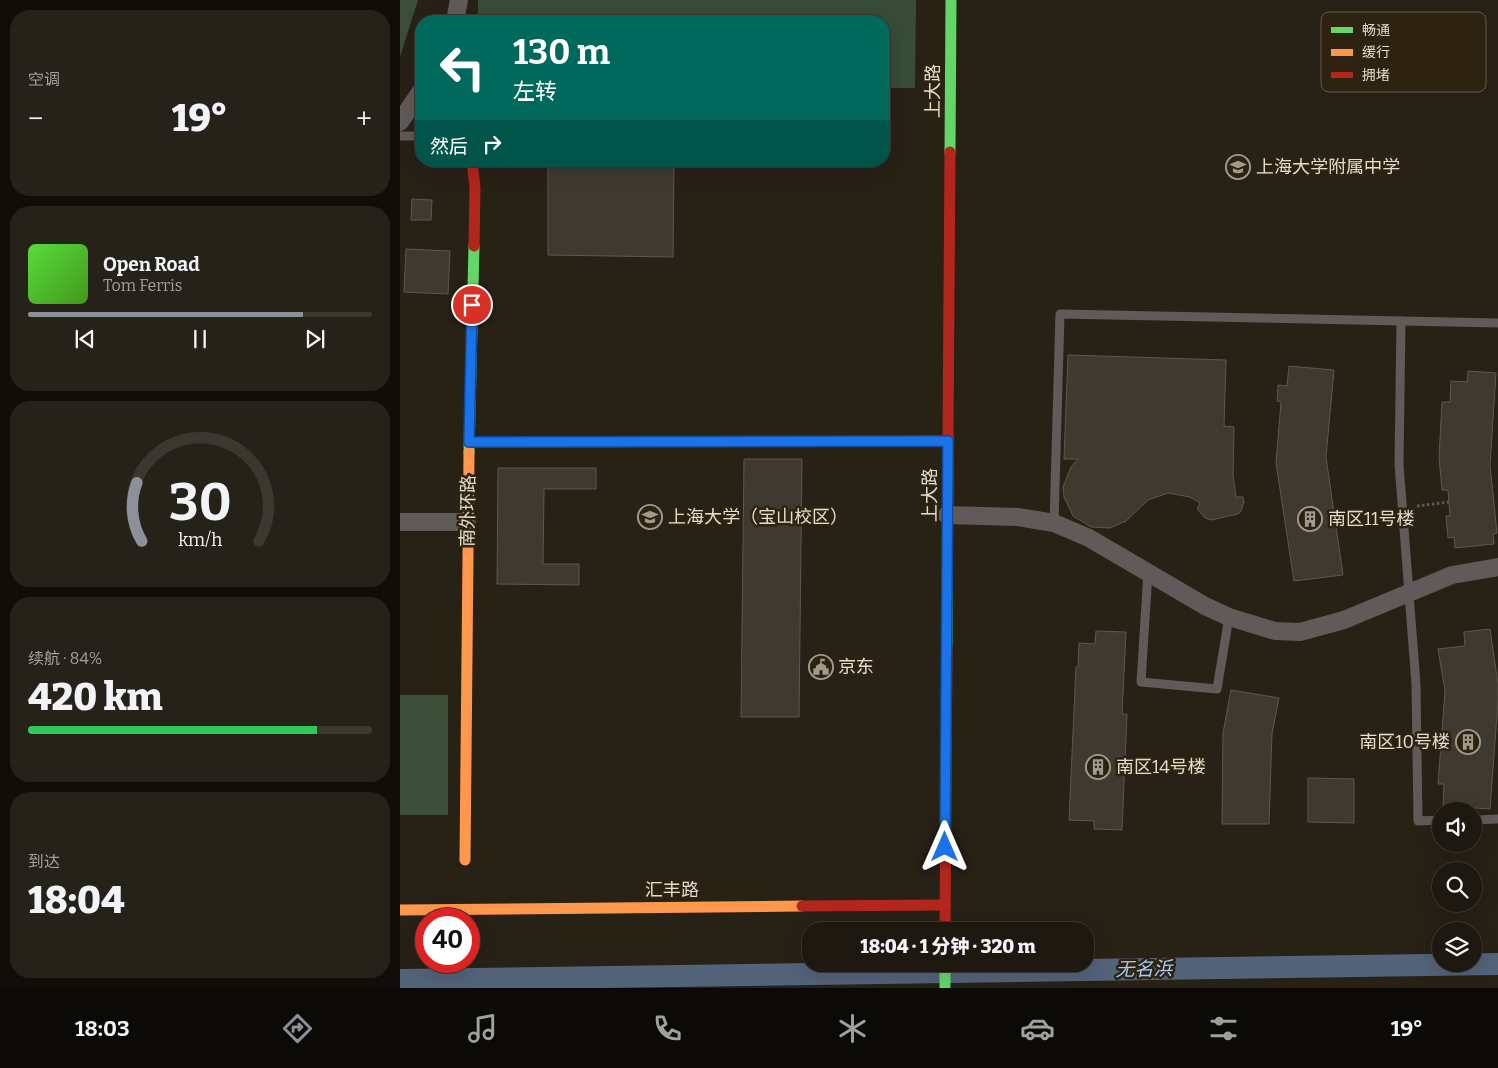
<!DOCTYPE html>
<html lang="zh">
<head>
<meta charset="utf-8">
<style>
	:root { --surface:#1d1910; --page:#252219; --text:#f1f3f6; --muted:#a0a09f; --line:#3b3830; --accent:#8c9099 }
	body { margin:0; font-family:Bitter,"Noto Sans SC",serif; background:var(--page); color:var(--text); height:100vh; display:flex; flex-direction:column; font-size:19px; white-space:nowrap }
	* { box-sizing:border-box; margin:0 }
	p { font-size:16px; color:var(--muted) }
	.icon { flex:none; width:28px; height:28px; fill:none; stroke:currentColor; stroke-width:2; stroke-linecap:round; stroke-linejoin:round }
	.map { position:relative; flex:1; overflow:hidden }
	.details { display:flex; flex-direction:column; gap:10px; padding:10px; background:#100e09; width:400px }
	.details>* { flex:none }
	.hud { position:absolute; left:15px; top:15px; width:475px; height:152px; border-radius:20px; box-shadow:0 5px 20px #0002,0 0 0 1px var(--line); background:#00695c; color:#fff; overflow:hidden }
	.fabs { position:absolute; left:1032px; top:802px; display:grid; gap:10px }
	.fabs a { display:grid; place-items:center; width:50px; height:50px; border-radius:50%; background:var(--surface); box-shadow:0 5px 20px #0002,0 0 0 1px var(--line); font-size:25px }
	.speed { position:absolute; left:15px; top:908px; display:flex; gap:10px; font-size:25px; font-weight:700; text-align:center }
	.speed>* { display:grid; place-content:center; width:65px; height:65px; border-radius:50%; background:var(--surface); box-shadow:0 5px 20px #0002,0 0 0 1px var(--line); line-height:1 }
	.speed .limit { border:8px solid #d22; background:#fff; color:#111 }
	.pin { position:absolute; display:grid; place-items:center; width:42px; height:42px; color:#fff; margin:-21px; border:2px solid #fff; border-radius:50%; box-shadow:0 1px 5px #0007 }
	.me { position:absolute; width:55px; margin:-28px; rotate:0deg; stroke-linejoin:round; filter:drop-shadow(0 0 4px #0008) }
	.turn { display:flex; align-items:center; gap:18px; height:105px; padding:0 15px; font-size:22px }
	.turn .icon { width:65px; height:65px; stroke-width:2.5 }
	.turn b { display:block; font-size:35px; line-height:42px }
	.then { display:flex; align-items:center; height:48px; padding:0 15px; background:#0003; gap:10px; font-size:19px }
	.big { font-size:38px; font-weight:800; line-height:1.1 }
	.details .card { flex:1; display:flex; flex-direction:column; justify-content:center; gap:8px; min-width:0; padding:0 18px; border-radius:20px; background:var(--page) }
	.details .dial { align-items:center; gap:0 }
	.dial svg { height:130px; overflow:visible; fill:none; stroke:var(--line); stroke-width:7; stroke-linecap:round; text-anchor:middle }
	.dial text { fill:var(--text); stroke:none }
	.song { display:flex; align-items:center; gap:15px }
	.cover { width:60px; height:60px; border-radius:8px; background:linear-gradient(135deg,hsl(110 70% 55%),hsl(100 70% 35%)) }
	.played { height:5px; border-radius:2px; background:linear-gradient(90deg,var(--accent) 80%,var(--line) 80%) }
	.keys { display:flex; justify-content:space-around; direction:ltr }
	.heat { display:flex; justify-content:space-between; align-items:center; font-size:28px; direction:ltr }
	.charge { height:8px; border-radius:4px; background:linear-gradient(90deg,#34c759 84%,var(--line) 0) }
	.trip { position:absolute; left:402px; top:922px; width:292px; height:50px; border-radius:20px; background:var(--surface); box-shadow:0 5px 20px #0002,0 0 0 1px var(--line); font-weight:800; line-height:50px; text-align:center }
	.menu { display:flex; height:80px; justify-content:space-around; align-items:center; background:#0c0a06; color:var(--muted) }
	.menu .icon { width:35px; height:35px }
	.menu .current { color:var(--accent) }
	.menu b { font-size:22px; color:var(--text) }
	main { display:flex; flex:1; min-height:0 }
	.map>svg:first-child { display:block }
</style>
</head>
<body>
<main>
<section class="details">
<div class="card"><p>空调</p>
<div class="heat"><a>−</a><b class="big">19°</b><a>+</a></div>
</div>
<div class="card">
<div class="song"><i class="cover"></i><div><b>Open Road</b><p>Tom Ferris</p></div></div>
<div class="played"></div>
<div class="keys"><svg class="icon" aria-label="previous" viewBox="0 0 24 24"><path d="M18 5L8 12l10 7zM5 5v14"/></svg><svg class="icon" aria-label="pause" viewBox="0 0 24 24"><path d="M8 5v14M16 5v14"/></svg><svg class="icon" aria-label="next" viewBox="0 0 24 24"><path d="M6 5l10 7-10 7zM19 5v14"/></svg></div>
</div>
<div class="card dial"><svg viewBox="0 0 100 80">
<path d="M14 69A42 42 0 1 1 86 69"/>
<path d="M14 69A42 42 0 0 1 11 33" stroke="#8c9099"/>
<text x="50" y="56" font-size="32" font-weight="700">30</text>
<text x="50" y="72" font-size="11">km/h</text>
</svg></div>
<div class="card"><p>续航 · 84%</p><b class="big">420 km</b><div class="charge"></div></div>
<div class="card"><p>到达</p><b class="big">18:04</b></div>
</section>
<div class="map">
<svg width="1098" height="988" viewBox="0 0 1098 988">
	<rect width="100%" height="100%" fill="#272116"/>
	<g fill="#3b4e39">
		<path d="M0,0H18L0,57Z"/>
		<rect x="0" y="695" width="48" height="120"/>
	</g>
	<path fill="#394c37" d="M78,0H516L515,88H484V21H78Z"/>
	<g fill="none" stroke-linecap="round" stroke-linejoin="round">
		<path stroke="#53637a" stroke-width="22" d="M0,980L1098,964"/>
	</g>
	<g fill="#3f3a30" stroke="#5e5950">
		<path d="M148,161H274L273,257L148,255Z"/>
		<path d="M12,199L32,200L31,220H11Z"/>
		<path d="M6,249L50,251L48,294L4,292Z"/>
		<path d="M668,355L826,360L824,426L834,427L833,475L836,497H843L844,502L841,511L838,514L811,520L805,518L797,509L800,503L790,497L768,493L748,500L726,521L710,528L691,527L673,516L664,497L663,487L671,467L678,459H664Z"/>
		<path d="M889,366L934,370L926,457L943,575L894,581L876,463L881,402L877,401L878,385L887,386Z"/>
		<path d="M1068,371L1096,373L1090,465L1097,533L1093,534L1094,544L1055,548L1054,537L1048,538L1046,516H1050L1048,490H1042L1039,457L1042,402H1050L1051,381L1067,382Z"/>
		<path d="M344,459H402L399,717H341Z"/>
		<path d="M98,468H196V489H144L143,564H179V585L97,584Z"/>
		<path d="M1090,629L1098,684V701L1090,809L1043,806L1044,784H1038L1045,691L1038,649L1065,646L1064,632Z"/>
		<path d="M696,631L726,632L722,714H727L722,830L694,829V821L669,820L676,667H678L679,643L695,644Z"/>
		<path d="M831,690L879,698L872,733L869,824H822L823,733Z"/>
		<path d="M908,778L954,779V823L908,822Z"/>
	</g>
	<g fill="none" stroke-linecap="round" stroke-linejoin="round">
		<path stroke="#5e5956" stroke-width="3" stroke-dasharray="2.5 2.5" stroke-linecap="butt" d="M1017,506L1049,502"/>
		<g stroke="#605a58" stroke-width="9">
			<path d="M0,136H21"/>
			<path d="M1001,321L999,464L1016,684L1018,821L1041,820"/>
			<path d="M69,442L546,441"/>
			<path d="M654,523L660,314L1098,323"/>
			<path d="M748,572L741,682L817,689L829,617"/>
			<path d="M1074,820L1098,819"/>
		</g>
		<g stroke="#605a58" stroke-width="18">
			<path d="M55,21L59,0"/>
			<path d="M0,122L21,91"/>
			<path d="M547,515L618,517L654,523L689,538L805,606L829,617L875,631L900,632L944,620L1052,575L1098,567"/>
			<path d="M0,522H67"/>
		</g>
		<g stroke="#63d668" stroke-width="11">
			<path d="M550,152L551,0"/>
			<path d="M69,452L74,246"/>
			<path d="M547,645L548,438"/>
			<path d="M545,964V988"/>
		</g>
		<g stroke="#ff974d" stroke-width="11">
			<path d="M65,860L69,452"/>
			<path d="M0,910L402,906"/>
		</g>
		<g stroke="#b3261e" stroke-width="11">
			<path d="M72,161L75,188L74,246"/>
			<path d="M548,438L550,152"/>
			<path d="M402,906L545,905"/>
			<path d="M545,931L547,645"/>
		</g>
	</g>
	<g fill="none" stroke-linecap="round" stroke-linejoin="round">
		<defs>
			<path id="route" d="M72,305L69,442L548,441L545,847"/>
		</defs>
		<use href="#route" stroke="#114b97" stroke-width="12"/>
		<use href="#route" stroke="#1a73e8" stroke-width="9"/>
	</g>
	<defs>
		<symbol id="school-ring" viewBox="-11 -11 22 22"><circle r="9.5" fill="#2d2310" stroke="#a19b8f" stroke-width="1.5"/><path d="M0-5L7-2L0 1L-7-2ZM-4 1L0 2.5L4 1V4Q0 6-4 4Z" fill="#a19b8f"/></symbol>
		<symbol id="university-ring" viewBox="-11 -11 22 22"><circle r="9.5" fill="#2d2310" stroke="#a19b8f" stroke-width="1.5"/><path d="M0-5L7-2L0 1L-7-2ZM-4 1L0 2.5L4 1V4Q0 6-4 4Z" fill="#a19b8f"/></symbol>
		<symbol id="building-ring" viewBox="-11 -11 22 22"><circle r="9.5" fill="#2d2310" stroke="#a19b8f" stroke-width="1.5"/><path d="M-4-6H4V6H1V3H-1V6H-4ZM-2.5-4.3h1.7v1.8h-1.7ZM.8-4.3h1.7v1.8H.8ZM-2.5-1h1.7V.8h-1.7ZM.8-1h1.7V.8H.8Z" fill="#a19b8f"/></symbol>
		<symbol id="civic-ring" viewBox="-11 -11 22 22"><circle r="9.5" fill="#2d2310" stroke="#a19b8f" stroke-width="1.5"/><path d="M-.6-6.5H3V-4.5H.6V-3L4-1V1h2V6H-6V1h2V-1L-.6-3ZM-1.2 2.5V6h2.4V2.5Z" fill="#a19b8f"/></symbol>
	</defs>
	<g fill-rule="evenodd">
		<use href="#school-ring" x="824" y="153" width="28" height="28"/>
		<use href="#university-ring" x="236" y="503" width="28" height="28"/>
		<use href="#building-ring" x="896" y="505" width="28" height="28"/>
		<use href="#civic-ring" x="407" y="653" width="28" height="28"/>
		<use href="#building-ring" x="1054" y="728" width="28" height="28"/>
		<use href="#building-ring" x="684" y="753" width="28" height="28"/>
	</g>
	<g text-anchor="middle" dominant-baseline="central" stroke-width="5" stroke-linejoin="round" paint-order="stroke">
		<g font-size="18" fill="#e3dcd0" stroke="#2d2310">
			<text transform="translate(533 91) rotate(-90)">上大路</text>
			<text transform="translate(530 495) rotate(-90)">上大路</text>
			<text transform="translate(68 511) rotate(-89)">南外环路</text>
			<text x="272" y="890">汇丰路</text>
		</g>
		<g font-size="18" fill="#e3dcd0" stroke="#2d2310" text-anchor="start">
			<text x="856" y="167">上海大学附属中学</text>
			<text x="268" y="517">上海大学（宝山校区）</text>
			<text x="928" y="519">南区11号楼</text>
			<text x="438" y="667">京东</text>
			<text x="1050" y="742" text-anchor="end">南区10号楼</text>
			<text x="716" y="767">南区14号楼</text>
		</g>
		<g font-size="19" font-style="italic" fill="#a7cbfb" stroke="#2d2310">
			<text transform="translate(744 969) rotate(-1)">无名浜</text>
		</g>
	</g>
	<rect x="921" y="12" width="165" height="80" rx="8" fill="#2d2310" stroke="#645a4a" stroke-width="1"/>
	<rect x="931" y="27" width="22" height="6" fill="#63d668"/>
	<rect x="931" y="49" width="22" height="7" fill="#ff974d"/>
	<rect x="931" y="72" width="22" height="6" fill="#b3261e"/>
	<g font-size="14" fill="#e3dcd0">
		<text x="962" y="35">畅通</text>
		<text x="962" y="57">缓行</text>
		<text x="962" y="80">拥堵</text>
	</g>
</svg>
<div class="fabs">
<a><svg class="icon" aria-label="sound" viewBox="0 0 24 24"><path d="M4 9h4l5-4v14l-5-4H4zM17 9q2 3 0 6"/></svg></a>
<a><svg class="icon" aria-label="search" viewBox="0 0 24 24"><circle cx="10" cy="10" r="6"/><path d="M15 15l6 6"/></svg></a>
<a><svg class="icon" aria-label="layers" viewBox="0 0 24 24"><path d="M12 4l9 5-9 5-9-5zM3 14l9 5 9-5"/></svg></a>
</div>
<div class="speed"><div class="limit">40</div></div>
<div class="pin" style="left:72px;top:305px;background:#d93025"><svg class="icon" aria-label="arrive" viewBox="0 0 24 24"><path d="M6 21V4h12l-3 4 3 4H6"/></svg></div>
<svg class="me" style="left:545px;top:847px" viewBox="-20 -20 40 40"><path d="M0-17L14 15 0 8-14 15z" fill="#1a73e8" stroke="#fff" stroke-width="4"/></svg>
<div class="trip">18:04 · 1 分钟 · 320 m</div>
<div class="hud">
<div class="turn"><svg class="icon" aria-label="left" viewBox="0 0 24 24"><path d="M17 20v-9H6M10 6l-5 5 5 5"/></svg><div><b>130 m</b>左转</div></div>
<div class="then">然后<svg class="icon" aria-label="right" viewBox="0 0 24 24"><path d="M7 20v-9h11M14 6l5 5-5 5"/></svg></div>
</div>
</div>
</main>
<nav class="menu">
<b>18:03</b>
<svg class="icon current" aria-label="directions" viewBox="0 0 24 24"><path d="M12 3l9 9-9 9-9-9zM9 14v-3h6M13 9l2 2-2 2"/></svg>
<svg class="icon" aria-label="music" viewBox="0 0 24 24"><path d="M9 18V5l10-2v13"/><circle cx="6" cy="18" r="3"/><circle cx="16" cy="16" r="3"/></svg>
<svg class="icon" aria-label="phone" viewBox="0 0 24 24"><path d="M5 4h4l2 5-3 2q2 4 5 5l2-3 5 2v4C11 20 4 13 5 4z"/></svg>
<svg class="icon" aria-label="climate" viewBox="0 0 24 24"><path d="M12 3v18M4 7l16 10M4 17L20 7"/></svg>
<svg class="icon" aria-label="car" viewBox="0 0 24 24"><path d="M5 17H2v-5l4-1 3-4h7l3 4 3 1v5h-3M9 17h6M6 11h13"/><circle cx="7" cy="17" r="2"/><circle cx="17" cy="17" r="2"/></svg>
<svg class="icon" aria-label="filters" viewBox="0 0 24 24"><path d="M4 7h16M4 17h16"/><circle cx="9" cy="7" r="2"/><circle cx="15" cy="17" r="2"/></svg>
<b>19°</b>
</nav>
</body>
</html>
